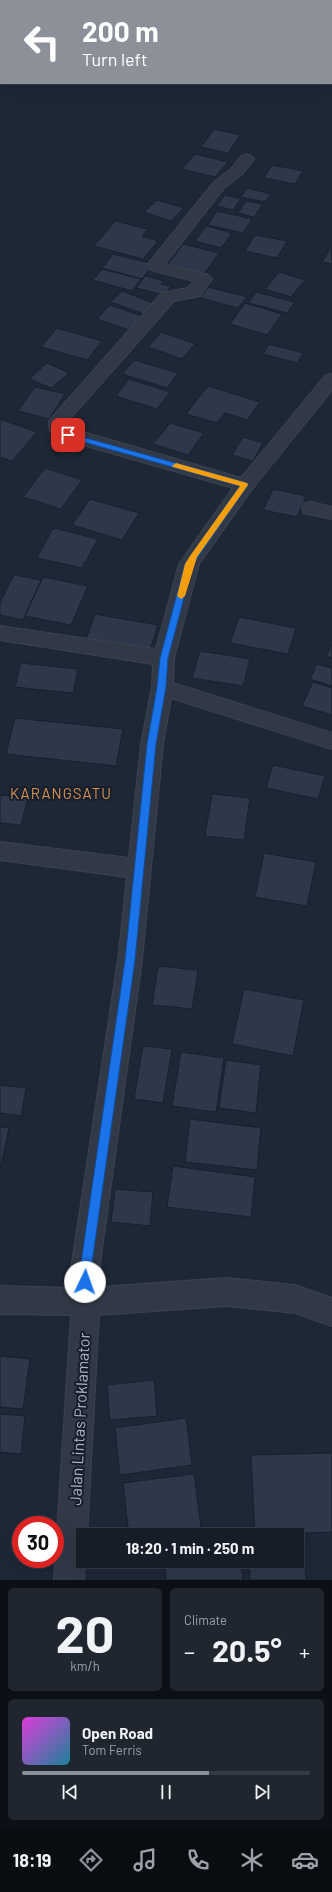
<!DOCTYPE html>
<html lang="en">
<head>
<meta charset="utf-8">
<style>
	:root { --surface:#161d28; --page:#1f2630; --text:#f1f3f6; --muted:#9ea2a8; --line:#353b45; --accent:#8c9099 }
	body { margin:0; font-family:Barlow,sans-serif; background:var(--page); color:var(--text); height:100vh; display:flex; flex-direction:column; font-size:15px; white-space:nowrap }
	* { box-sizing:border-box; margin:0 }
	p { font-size:13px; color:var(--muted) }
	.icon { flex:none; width:22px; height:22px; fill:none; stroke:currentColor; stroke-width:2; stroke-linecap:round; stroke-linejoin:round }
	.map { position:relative; height:1580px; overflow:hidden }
	.panel { display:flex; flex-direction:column; gap:8px; padding:8px; background:#0c1016; flex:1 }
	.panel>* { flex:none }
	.top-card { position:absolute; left:0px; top:0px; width:332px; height:84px; box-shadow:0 4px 16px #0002,0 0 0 1px var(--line); background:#8c9099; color:#fff; overflow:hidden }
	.speed { position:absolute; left:12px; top:1516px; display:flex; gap:8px; font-size:20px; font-weight:700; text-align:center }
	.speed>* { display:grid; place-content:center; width:52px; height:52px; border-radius:50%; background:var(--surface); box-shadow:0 4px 16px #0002,0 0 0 1px var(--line); line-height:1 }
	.speed .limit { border:6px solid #d22; background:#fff; color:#111 }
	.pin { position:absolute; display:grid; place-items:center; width:34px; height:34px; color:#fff; margin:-17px; border-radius:8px; box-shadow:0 2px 6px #0006 }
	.me { position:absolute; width:44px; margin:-22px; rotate:3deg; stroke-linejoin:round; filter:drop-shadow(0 0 3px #0008) }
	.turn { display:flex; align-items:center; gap:14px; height:84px; padding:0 16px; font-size:18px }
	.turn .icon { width:52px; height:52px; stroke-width:2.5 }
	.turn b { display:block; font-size:28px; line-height:34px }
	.big { font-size:30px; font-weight:700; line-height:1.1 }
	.panel .widget { flex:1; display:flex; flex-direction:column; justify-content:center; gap:6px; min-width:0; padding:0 14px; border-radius:6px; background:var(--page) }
	.panel .dial { align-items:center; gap:0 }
	.dial b { font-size:52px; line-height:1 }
	.song { display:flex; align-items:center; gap:12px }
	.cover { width:48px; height:48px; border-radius:6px; background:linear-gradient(135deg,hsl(300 70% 55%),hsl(190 70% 35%)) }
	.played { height:4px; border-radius:2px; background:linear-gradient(90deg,var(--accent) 65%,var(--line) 65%) }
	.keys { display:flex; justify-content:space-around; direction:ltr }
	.heat { display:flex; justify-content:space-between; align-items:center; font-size:22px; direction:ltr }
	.panel .tiles { flex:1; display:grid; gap:8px; grid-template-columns:1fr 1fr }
	.widget:last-child { grid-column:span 2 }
	.trip { position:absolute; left:76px; top:1528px; width:228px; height:40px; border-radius:0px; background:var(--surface); box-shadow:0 4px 16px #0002,0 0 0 1px var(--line); font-weight:700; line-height:40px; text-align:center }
	.tab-bar { display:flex; height:64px; justify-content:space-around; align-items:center; background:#090c10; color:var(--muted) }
	.tab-bar .icon { width:28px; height:28px }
	.tab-bar .on { color:var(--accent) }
	.tab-bar b { font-size:18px; color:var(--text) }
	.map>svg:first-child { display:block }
</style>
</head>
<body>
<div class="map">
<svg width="332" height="1580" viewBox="0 0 332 1580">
	<rect width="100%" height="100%" fill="#1e2736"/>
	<g fill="#2d384b" stroke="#19202d">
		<path d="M214,129L240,135L228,153L201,147Z"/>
		<path d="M195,154L228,162L215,177L182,169Z"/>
		<path d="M272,165L303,171L295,184L264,178Z"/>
		<path d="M247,188L271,194L265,202L241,197Z"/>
		<path d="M225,195L241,199L233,210L217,206Z"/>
		<path d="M157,200L184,208L171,221L144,212Z"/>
		<path d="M246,201L263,204L254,217L238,213Z"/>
		<path d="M217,211L252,219L243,233L208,225Z"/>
		<path d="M115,221L148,229L142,236L158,241L143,259L94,246Z"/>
		<path d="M206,226L232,233L221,248L195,241Z"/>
		<path d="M255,235L287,241L277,258L245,251Z"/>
		<path d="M183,244L219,253L204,274L168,264Z"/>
		<path d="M331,247L332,264L322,262Z"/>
		<path d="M113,254L153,264L142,279L102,268Z"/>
		<path d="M102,269L141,279L132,291L93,280Z"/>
		<path d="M279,272L305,280L291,297L265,289Z"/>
		<path d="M145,276L164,281L161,284L171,286L164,295L136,288Z"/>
		<path d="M208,287L247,297L238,308L200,298Z"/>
		<path d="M122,291L156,304L146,315L111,302Z"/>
		<path d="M256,292L295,302L287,313L249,303Z"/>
		<path d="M245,303L282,314L267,335L230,324Z"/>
		<path d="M110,305L145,317L132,331L97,319Z"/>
		<path d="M57,328L102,341L87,360L41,347Z"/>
		<path d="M161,332L195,344L182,359L148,347Z"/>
		<path d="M269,344L303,353L297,363L263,354Z"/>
		<path d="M134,360L178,373L167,388L122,374Z"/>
		<path d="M47,363L69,373L51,388L29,379Z"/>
		<path d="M129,379L170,392L157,409L116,396Z"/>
		<path d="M208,386L260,402L247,420L225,413L217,423L186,414Z"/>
		<path d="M35,387L65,394L49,419L18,411Z"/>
		<path d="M0,419L37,432L12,461L0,457Z"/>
		<path d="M170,423L204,433L188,455L153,444Z"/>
		<path d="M243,437L263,443L253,461L232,455Z"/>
		<path d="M45,468L82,480L61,509L23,497Z"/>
		<path d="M273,489L306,496L297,517L263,510Z"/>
		<path d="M90,499L139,513L122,540L72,525Z"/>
		<path d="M53,528L98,539L82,568L37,558Z"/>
		<path d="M14,575L41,580L23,620L0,615V603Z"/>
		<path d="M43,577L88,586L71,625L25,616Z"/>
		<path d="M95,614L158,625L150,650L86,639Z"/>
		<path d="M239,617L296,628L288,654L230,643Z"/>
		<path d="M332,645V658L326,656Z"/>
		<path d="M200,651L250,659L243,686L192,678Z"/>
		<path d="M21,663L78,669L73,693L15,687Z"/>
		<path d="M317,664L332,668V686L310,679Z"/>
		<path d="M313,682L332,688V715L302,706Z"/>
		<path d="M15,718L123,729L116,766L6,754Z"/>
		<path d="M273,765L325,776L318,799L266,788Z"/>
		<path d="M212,794L250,798L244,840L205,836Z"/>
		<path d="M0,795L28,798L21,825L0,823Z"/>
		<path d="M264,853L316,862L307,906L255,897Z"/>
		<path d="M158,966L198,970L192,1009L152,1005Z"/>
		<path d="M244,989L304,1000L293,1056L232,1044Z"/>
		<path d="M143,1046L172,1049L163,1103L134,1099Z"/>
		<path d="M181,1052L224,1058L216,1112L172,1106Z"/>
		<path d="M226,1060L261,1065L256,1113L219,1108Z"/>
		<path d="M0,1085L26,1088L21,1116L0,1113Z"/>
		<path d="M190,1119L261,1128L257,1170L185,1162Z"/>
		<path d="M0,1127L9,1128L0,1170Z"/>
		<path d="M173,1166L255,1177L251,1217L167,1207Z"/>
		<path d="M115,1189L153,1192L150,1226L111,1222Z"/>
		<path d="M0,1356L30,1359L23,1409L0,1407Z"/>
		<path d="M154,1380L157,1416L110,1420L107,1385Z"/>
		<path d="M0,1414L25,1416L21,1454L0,1452Z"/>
		<path d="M186,1418L192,1465L120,1475L115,1428Z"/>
		<path d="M332,1453V1532L255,1535L251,1455Z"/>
		<path d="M194,1474L202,1535H129L123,1483Z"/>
		<path d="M297,1542H303L306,1580H250L249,1561H297Z"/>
		<path d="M165,1561H241L243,1580H166Z"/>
	</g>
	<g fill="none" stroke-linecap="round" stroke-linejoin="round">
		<defs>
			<g id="street">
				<path d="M246,154L251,156L254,159L241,175L224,188L165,264L209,275L212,279L200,296L174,301L67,422L66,427L241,478L326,375L332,374V390L252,489L199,564L174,658L173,683L332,733V749L171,698L163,744L142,960L100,1263V1287L226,1278L295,1285L332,1298V1326L295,1313L226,1306L99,1315L87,1535H83V1561H85L84,1580H54L71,1315L0,1314V1286L72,1288V1263L118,960L127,877L0,860V842L129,858L141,744L152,687L153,664L0,640V626L156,649L179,564L233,488L62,439C51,434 48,433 49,421L162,293L188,288L194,281L155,271L150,269L148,264L214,182L231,169L241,156Z"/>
				<path d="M311,502L332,507V519L304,513L302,508L304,503Z"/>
			</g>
		</defs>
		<use href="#street" stroke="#3b4250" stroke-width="2"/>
		<use href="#street" fill="#313947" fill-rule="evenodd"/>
	</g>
	<path fill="#1a73e8" stroke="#114b97" d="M68,433L247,483L248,485L193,564L168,658L166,687L156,744L135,960L92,1263L89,1286L85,1287L81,1286L80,1282L81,1263L125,960L147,744L157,687L160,658L185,564L240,486L66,437L65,435Z"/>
	<path fill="#f59e0b" d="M176,463L247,483L248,485L197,557L185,596L181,599L177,596L185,564L190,556L240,486L173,467L172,466Z"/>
	<g text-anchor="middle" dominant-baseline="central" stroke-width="4" stroke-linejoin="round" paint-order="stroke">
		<g font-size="15" letter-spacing="1" fill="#d89353" stroke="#171e2b">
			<text x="61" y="793">KARANGSATU</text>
		</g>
		<g font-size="16" fill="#abb4c4" stroke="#171e2b">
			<text transform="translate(79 1419) rotate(-87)">Jalan Lintas Proklamator</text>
		</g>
	</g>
</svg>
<div class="speed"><div class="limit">30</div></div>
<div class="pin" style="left:68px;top:435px;background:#d93025"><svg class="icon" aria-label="arrive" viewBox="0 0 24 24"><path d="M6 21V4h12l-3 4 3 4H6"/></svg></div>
<svg class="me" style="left:85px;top:1282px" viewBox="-20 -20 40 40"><circle r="19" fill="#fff"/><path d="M0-13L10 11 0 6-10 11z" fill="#1a73e8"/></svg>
<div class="trip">18:20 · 1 min · 250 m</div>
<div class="top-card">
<div class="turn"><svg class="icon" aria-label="left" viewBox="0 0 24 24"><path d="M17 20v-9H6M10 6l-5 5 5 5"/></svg><div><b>200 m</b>Turn left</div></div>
</div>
</div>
<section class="panel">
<div class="tiles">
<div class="widget dial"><b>20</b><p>km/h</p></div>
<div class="widget"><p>Climate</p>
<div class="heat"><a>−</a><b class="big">20.5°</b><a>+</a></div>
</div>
<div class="widget">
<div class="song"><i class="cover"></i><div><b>Open Road</b><p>Tom Ferris</p></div></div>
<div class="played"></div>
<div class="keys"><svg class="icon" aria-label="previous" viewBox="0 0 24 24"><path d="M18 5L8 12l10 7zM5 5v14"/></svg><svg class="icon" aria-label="pause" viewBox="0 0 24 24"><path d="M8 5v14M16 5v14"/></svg><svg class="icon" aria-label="next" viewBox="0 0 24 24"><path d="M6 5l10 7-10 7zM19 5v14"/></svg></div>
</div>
</div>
</section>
<nav class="tab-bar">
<b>18:19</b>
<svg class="icon on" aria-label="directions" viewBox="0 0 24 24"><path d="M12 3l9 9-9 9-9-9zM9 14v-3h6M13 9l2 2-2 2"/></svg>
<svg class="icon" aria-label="music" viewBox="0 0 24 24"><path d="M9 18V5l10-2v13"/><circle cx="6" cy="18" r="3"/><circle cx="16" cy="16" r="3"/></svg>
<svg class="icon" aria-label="phone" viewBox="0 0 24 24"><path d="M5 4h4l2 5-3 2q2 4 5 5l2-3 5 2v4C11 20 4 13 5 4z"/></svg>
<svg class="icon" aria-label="climate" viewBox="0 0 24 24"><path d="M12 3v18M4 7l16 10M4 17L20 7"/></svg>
<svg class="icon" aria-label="car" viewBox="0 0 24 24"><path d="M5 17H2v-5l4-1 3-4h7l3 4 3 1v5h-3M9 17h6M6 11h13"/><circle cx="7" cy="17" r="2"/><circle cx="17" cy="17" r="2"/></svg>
</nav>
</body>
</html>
